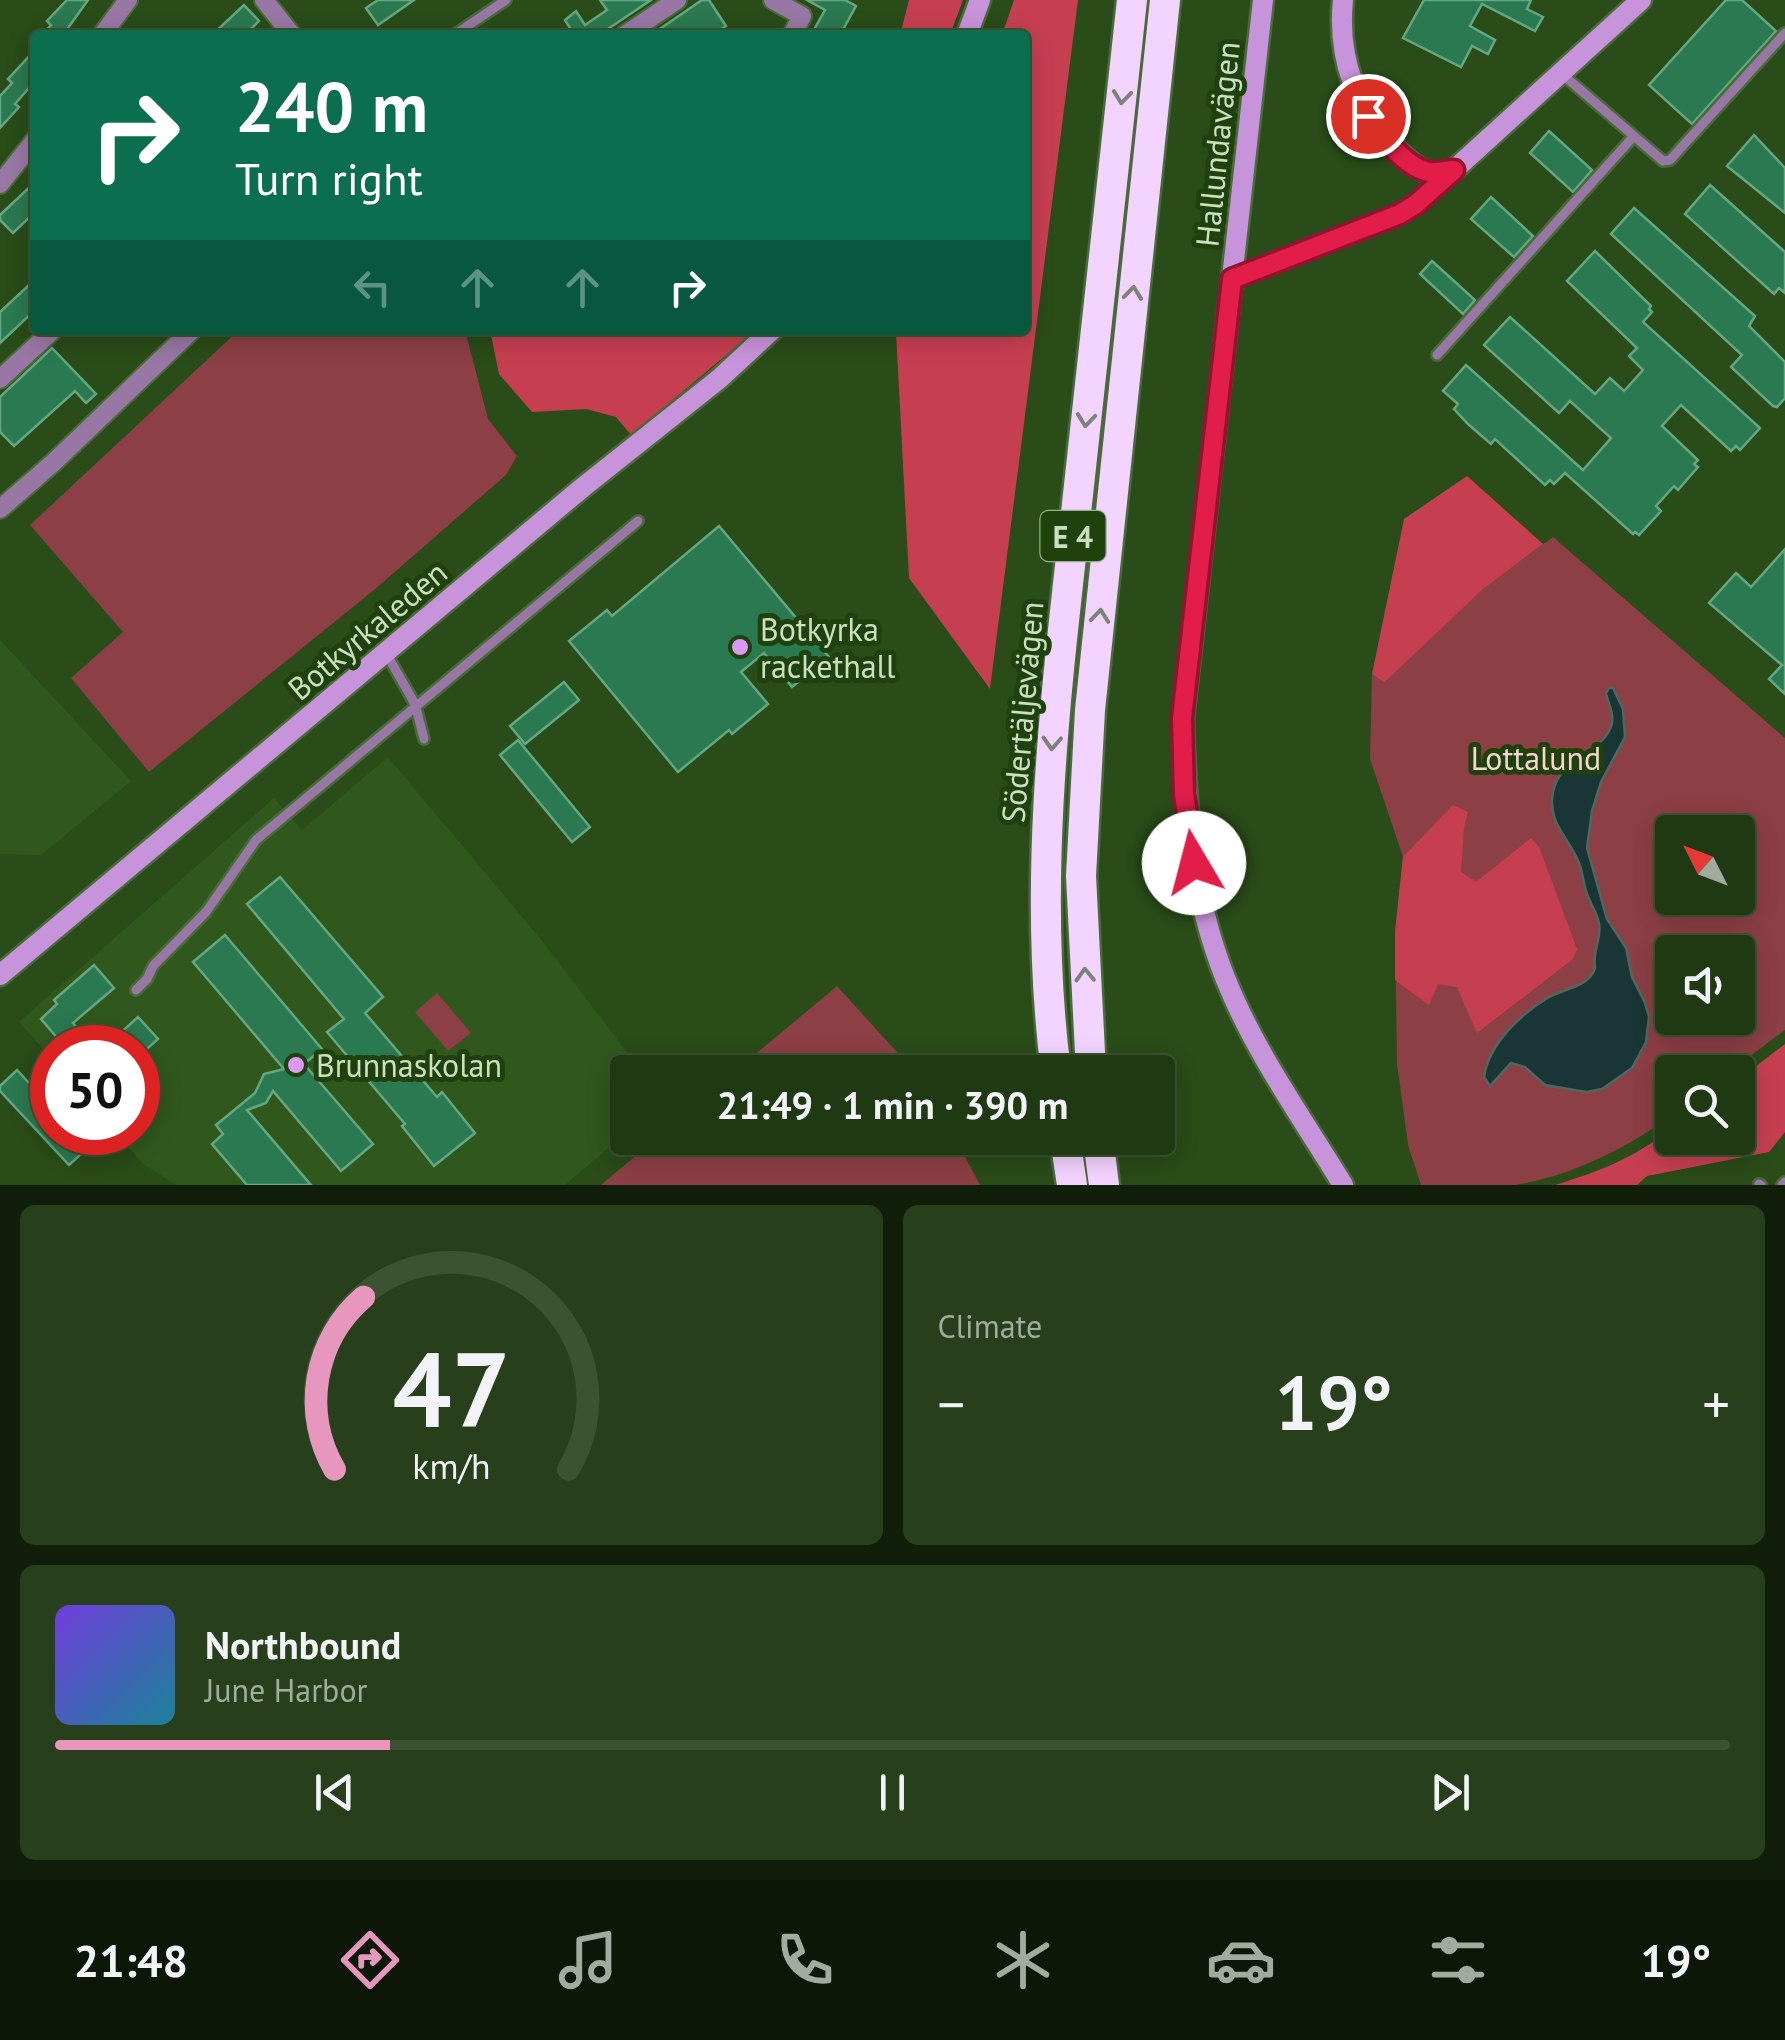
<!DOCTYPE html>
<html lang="en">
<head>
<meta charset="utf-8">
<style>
	:root { --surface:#1f3912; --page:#27401b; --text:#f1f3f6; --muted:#a1ac9f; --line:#3c5332; --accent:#e797bd }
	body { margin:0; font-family:"PT Sans",sans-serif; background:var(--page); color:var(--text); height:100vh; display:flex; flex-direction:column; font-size:38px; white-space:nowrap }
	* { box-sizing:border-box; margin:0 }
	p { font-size:32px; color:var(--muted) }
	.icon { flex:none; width:55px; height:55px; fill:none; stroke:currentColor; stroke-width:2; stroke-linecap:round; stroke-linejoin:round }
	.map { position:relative; height:1185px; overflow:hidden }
	.sheet { display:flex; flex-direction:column; gap:20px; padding:20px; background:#111f0a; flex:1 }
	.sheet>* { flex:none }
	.hud { position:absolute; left:30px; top:30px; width:1000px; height:305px; border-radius:10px; box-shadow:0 5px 25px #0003,0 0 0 2px var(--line); background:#0b6e4f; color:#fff; overflow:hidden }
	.needle { width:65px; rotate:312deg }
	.controls { position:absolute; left:1655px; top:815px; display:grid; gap:20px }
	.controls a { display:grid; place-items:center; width:100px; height:100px; border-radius:10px; background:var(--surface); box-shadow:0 5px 25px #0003,0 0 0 2px var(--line); font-size:50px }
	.speed { position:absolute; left:30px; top:1025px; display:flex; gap:20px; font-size:50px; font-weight:700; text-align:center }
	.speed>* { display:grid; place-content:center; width:130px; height:130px; border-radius:50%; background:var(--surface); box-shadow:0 5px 25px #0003,0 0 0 2px var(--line); line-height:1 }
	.speed .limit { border:15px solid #d22; background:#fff; color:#111 }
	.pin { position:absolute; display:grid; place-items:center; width:85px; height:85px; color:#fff; margin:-42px; border:5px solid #fff; border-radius:50%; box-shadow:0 2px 10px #0007 }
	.me { position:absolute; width:110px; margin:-55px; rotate:352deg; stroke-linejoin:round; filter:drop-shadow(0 0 8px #0008) }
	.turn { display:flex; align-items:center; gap:35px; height:210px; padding:0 40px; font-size:45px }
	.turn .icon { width:130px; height:130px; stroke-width:2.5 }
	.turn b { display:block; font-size:70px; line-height:85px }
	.lanes { display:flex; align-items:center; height:95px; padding:0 40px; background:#0003; justify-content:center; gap:50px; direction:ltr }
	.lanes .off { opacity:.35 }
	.big { font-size:75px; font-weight:800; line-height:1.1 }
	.sheet .widget { flex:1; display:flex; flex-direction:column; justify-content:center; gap:15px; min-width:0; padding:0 35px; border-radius:15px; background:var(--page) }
	.sheet .dial { align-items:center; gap:0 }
	.dial svg { height:260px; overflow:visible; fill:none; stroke:var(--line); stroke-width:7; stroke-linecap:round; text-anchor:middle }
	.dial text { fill:var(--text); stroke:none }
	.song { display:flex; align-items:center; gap:30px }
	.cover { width:120px; height:120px; border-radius:15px; background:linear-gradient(135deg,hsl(260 70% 55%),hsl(190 70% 35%)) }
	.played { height:10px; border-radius:5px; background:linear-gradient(90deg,var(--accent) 20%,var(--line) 20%) }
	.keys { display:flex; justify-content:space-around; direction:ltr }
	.heat { display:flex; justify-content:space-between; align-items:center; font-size:55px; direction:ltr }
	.sheet .tiles { flex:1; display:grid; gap:20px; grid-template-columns:1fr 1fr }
	.widget:last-child { grid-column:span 2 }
	.trip { position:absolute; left:610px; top:1055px; width:565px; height:100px; border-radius:10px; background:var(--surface); box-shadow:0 5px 25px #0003,0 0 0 2px var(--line); font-weight:800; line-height:100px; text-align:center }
	.tabs { display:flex; height:160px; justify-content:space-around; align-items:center; background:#0c1707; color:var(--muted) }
	.tabs .icon { width:70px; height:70px }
	.tabs .selected { color:var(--accent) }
	.tabs b { font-size:45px; color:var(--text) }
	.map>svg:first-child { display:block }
</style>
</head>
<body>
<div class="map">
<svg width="1785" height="1185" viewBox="0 0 1785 1185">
	<rect width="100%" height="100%" fill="#294c18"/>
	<g fill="#30581c">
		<path d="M0,640L131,781L41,855L0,854Z"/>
		<path d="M388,757L543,942L642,1072H628L627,1132L565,1185H176L142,1163L117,1133L138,1132V1048H52V1059L19,1022L274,798L302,830Z"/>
	</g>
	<g fill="#8c3f45" fill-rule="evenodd">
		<path d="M239,330H465L488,419L517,456L506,475L374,590L149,772L71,678L123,632L30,525Z"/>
		<path d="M1553,537L1785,738V1030L1729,1072H1672V1115C1627,1148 1572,1176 1515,1185C1486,1185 1451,1185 1421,1185L1408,1145L1397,1063L1395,932L1403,857L1370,759L1372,674L1384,683L1483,588ZM1672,832H1738V898H1672ZM1672,952H1738V1018H1672Z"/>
		<path d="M837,986L915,1072H734Z"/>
		<path d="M437,993L471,1033L448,1051L415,1012Z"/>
		<path d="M657,1138H955L980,1185H601Z"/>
	</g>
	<g fill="#c63f51">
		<path d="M909,0H963L950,35H900Z"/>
		<path d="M1014,0H1078L990,689L909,578L896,332L1025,330V35H1002Z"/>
		<path d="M490,330H756L631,435L616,417L586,409L532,412L499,374Z"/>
		<path d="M1467,476L1543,544L1483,589L1384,683L1372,674L1404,519Z"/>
		<path d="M1453,805L1468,812L1464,827L1461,872L1476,882L1531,838L1539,847L1577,949L1573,959L1477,1033L1457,987L1438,984L1429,1005L1395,980V932L1403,857Z"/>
		<path d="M1785,1044V1132L1769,1152L1647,1176L1637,1185H1555C1601,1171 1634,1158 1672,1128V1138H1738V1080Z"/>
	</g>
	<path fill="#193536" stroke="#4e6860" stroke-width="2.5" d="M1609,688H1613L1623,709L1625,737L1601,782L1592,811L1587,848L1607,919L1626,948L1632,977L1645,1003L1649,1017L1646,1042L1632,1068L1602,1089L1586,1092L1545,1085L1525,1067L1511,1063L1490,1086L1484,1077C1489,1043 1521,1014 1549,997C1565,988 1589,987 1595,968C1592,951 1602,939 1599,923C1597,913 1590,903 1587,894C1583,884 1583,873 1579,863C1569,837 1547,824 1553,792C1559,757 1606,752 1612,723C1614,712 1608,704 1606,693Z"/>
	<g fill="#2a7950" stroke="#65a780" stroke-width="2.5">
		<path d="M67,0H88L63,35H42L51,25L47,21Z"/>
		<path d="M378,0H414L378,25L366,8Z"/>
		<path d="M600,0H651L599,35H570L573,33L565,20L576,11L585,25L607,10Z"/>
		<path d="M702,0H709L726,26L713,35H651Z"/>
		<path d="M807,0H845L856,6L840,35H811L825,10Z"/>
		<path d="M1424,0H1531L1527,9L1543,17L1535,31L1482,4L1470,26L1495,40L1488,54L1472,46L1461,67L1403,38Z"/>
		<path d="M1726,0H1742L1776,31L1692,124L1649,85Z"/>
		<path d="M244,5L259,21L245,35H212Z"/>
		<path d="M35,50V81L15,104L19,107L0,128V96L12,83L8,79Z"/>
		<path d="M1549,131L1592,170L1573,192L1530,153Z"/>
		<path d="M1754,135L1785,168V213L1727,166Z"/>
		<path d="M35,182V212L13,233L0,220V215Z"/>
		<path d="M1710,185L1785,252V293L1779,288L1774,294L1685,214Z"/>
		<path d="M1491,197L1533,236L1514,257L1471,219Z"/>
		<path d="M1634,208L1755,316L1749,326L1785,362V398L1777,407L1773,406L1731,367L1742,355L1611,234Z"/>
		<path d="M1595,251L1651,306L1649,309L1652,312L1643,322L1760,428L1740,450L1736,446L1731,451L1681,405L1662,426L1698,460L1694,464L1698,467L1678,490L1674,486L1656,506L1661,511L1639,535L1635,532L1633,534L1565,473L1554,484L1550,480L1545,485L1495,439L1491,444L1468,424L1454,409L1458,404L1443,391L1466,365L1583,470L1611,438L1570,401L1559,413L1484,345L1510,317L1595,394L1610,378L1624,391L1643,370L1629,356L1637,348L1567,281Z"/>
		<path d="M1432,261L1475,300L1463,314L1420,274Z"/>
		<path d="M29,285L35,292V310L0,343V312Z"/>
		<path d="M52,348L96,394L86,403L75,391L14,446L0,432V397Z"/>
		<path d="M719,526L829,657L792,687L764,653L741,672L768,704L732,734L729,730L678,772L569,641L607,610L612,616Z"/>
		<path d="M1785,549V694L1769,679L1782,665L1709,603L1736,573L1751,587Z"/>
		<path d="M564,682L579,700L525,744L510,726Z"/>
		<path d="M518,740L590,827L572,842L500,755Z"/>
		<path d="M280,877L383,997L365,1013L437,1097L442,1092L475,1133L434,1166L402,1126L405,1124L327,1032L344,1019L247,904Z"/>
		<path d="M225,935L322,1049L304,1064L373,1144L341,1171L273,1091L266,1103L247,1110L311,1185H247L212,1144L223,1134L216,1125L255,1093L264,1074L284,1069L193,962Z"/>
		<path d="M94,965L114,988L73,1023L94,1048H66L41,1019L57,1004L54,1000Z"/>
		<path d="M138,1017L158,1039L138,1057V1048H104Z"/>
		<path d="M17,1070L52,1108V1132H75L89,1147L69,1165L0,1091V1086Z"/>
	</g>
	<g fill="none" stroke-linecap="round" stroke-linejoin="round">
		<defs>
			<g id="lane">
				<path d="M454,35L506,0"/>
				<path d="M1562,74L1663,161L1670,160L1785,33"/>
				<path d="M1235,278L1400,214L1448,175"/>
				<path d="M1437,355L1633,137"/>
				<path d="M386,653L415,704L424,739"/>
				<path d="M136,990L147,979L153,966L206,912L256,840L638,521"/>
				<path d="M1759,1184L1761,1185"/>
				<path d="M1782,1185L1785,1182"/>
			</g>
			<g id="street">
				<path d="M264,0L292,35"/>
				<path d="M773,0L802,16L792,35"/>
				<path d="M102,35L128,0"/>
				<path d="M625,35L677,0"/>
				<path d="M0,184L35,140"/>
				<path d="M0,379L53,330"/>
				<path d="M0,509L54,462L192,330"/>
			</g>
			<g id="secondary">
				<path d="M1263,0L1183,718C1185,807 1192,896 1226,980C1255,1052 1302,1118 1343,1185"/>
				<path d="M1343,0C1337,58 1356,110 1398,151C1407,159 1418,171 1430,173C1437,173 1447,170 1454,170L1641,0"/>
				<path d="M967,35L980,0"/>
				<path d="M0,975L582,488L719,379L772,330"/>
			</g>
			<g id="highway">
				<path d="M1056,1072C1032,886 1055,699 1076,513C1095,342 1113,171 1132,0"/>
				<path d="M1091,1072L1081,876L1090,710L1165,0"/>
				<path d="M1065,1138L1072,1185"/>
				<path d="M1098,1138L1104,1185"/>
			</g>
		</defs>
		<use href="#lane" stroke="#496a3a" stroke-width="14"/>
		<use href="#street" stroke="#496a3a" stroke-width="22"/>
		<use href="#secondary" stroke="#496a3a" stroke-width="25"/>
		<use href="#highway" stroke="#496a3a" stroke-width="35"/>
		<use href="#lane" stroke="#9877a4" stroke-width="9"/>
		<use href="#street" stroke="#9877a4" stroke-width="18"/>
		<use href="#secondary" stroke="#c793da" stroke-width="20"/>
		<use href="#highway" stroke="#f3d3ff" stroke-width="30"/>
	</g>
	<defs><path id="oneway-chevron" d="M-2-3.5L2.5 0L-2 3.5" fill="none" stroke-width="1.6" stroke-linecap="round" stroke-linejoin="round" transform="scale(2.5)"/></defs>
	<g stroke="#7e8379">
		<use href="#oneway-chevron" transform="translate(1122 97) rotate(96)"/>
		<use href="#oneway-chevron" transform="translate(1133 293) rotate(-84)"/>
		<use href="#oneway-chevron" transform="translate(1086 420) rotate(96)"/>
		<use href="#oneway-chevron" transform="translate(1100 616) rotate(-84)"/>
		<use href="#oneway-chevron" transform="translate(1052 743) rotate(93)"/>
		<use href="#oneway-chevron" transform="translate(1085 975) rotate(-92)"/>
	</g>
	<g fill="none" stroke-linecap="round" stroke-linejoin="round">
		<defs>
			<path id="route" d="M1194,863L1184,794L1182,718L1232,279L1400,214L1416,204L1454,170C1446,170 1436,173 1429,172C1404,167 1381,135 1368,116"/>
		</defs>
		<use href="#route" stroke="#92132f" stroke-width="25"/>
		<use href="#route" stroke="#e11d48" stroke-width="18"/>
	</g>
	<g fill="#dc99f4" stroke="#1f410c" stroke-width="4">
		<circle cx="740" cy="647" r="10"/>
		<circle cx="296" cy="1065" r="10"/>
	</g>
	<g text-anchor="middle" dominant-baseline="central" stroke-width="10" stroke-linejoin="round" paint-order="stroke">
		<rect fill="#1f410c" stroke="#97b08c" stroke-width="2.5" x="1040.5" y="511" width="65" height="50" rx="8"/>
		<g font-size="30" font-weight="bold" fill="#cbe0c3">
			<text x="1073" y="536">E 4</text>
		</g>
		<g font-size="32" fill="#cbe0c3" stroke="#1f410c">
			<text transform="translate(1217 144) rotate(-84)">Hallundavägen</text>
			<text transform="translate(367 630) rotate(-40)">Botkyrkaleden</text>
			<text transform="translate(1022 712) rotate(-85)">Södertäljevägen</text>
		</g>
		<g font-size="32" fill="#cbe0c3" stroke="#1f410c" text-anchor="start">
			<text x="760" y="629">Botkyrka<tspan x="760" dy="37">rackethall</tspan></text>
			<text x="316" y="1065">Brunnaskolan</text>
		</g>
		<g font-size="32" fill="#f8d4d5" stroke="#1f410c">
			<text x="1536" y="758">Lottalund</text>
		</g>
	</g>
</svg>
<div class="controls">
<a><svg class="needle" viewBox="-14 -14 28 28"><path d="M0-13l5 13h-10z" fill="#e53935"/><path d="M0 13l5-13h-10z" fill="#a1ac9f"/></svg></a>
<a><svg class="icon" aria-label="sound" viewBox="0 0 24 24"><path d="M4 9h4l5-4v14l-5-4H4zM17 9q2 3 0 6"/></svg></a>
<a><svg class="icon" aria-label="search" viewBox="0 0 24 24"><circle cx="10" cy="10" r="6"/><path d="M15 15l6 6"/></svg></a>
</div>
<div class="speed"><div class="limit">50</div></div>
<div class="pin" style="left:1368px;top:116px;background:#d93025"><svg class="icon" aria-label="arrive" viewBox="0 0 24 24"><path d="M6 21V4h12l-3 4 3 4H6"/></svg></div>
<svg class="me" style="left:1194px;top:863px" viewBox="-20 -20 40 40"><circle r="19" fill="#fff"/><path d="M0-13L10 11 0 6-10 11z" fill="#e11d48"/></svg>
<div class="trip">21:49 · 1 min · 390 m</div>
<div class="hud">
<div class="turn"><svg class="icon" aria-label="right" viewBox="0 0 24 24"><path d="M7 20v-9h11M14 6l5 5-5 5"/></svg><div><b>240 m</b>Turn right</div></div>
<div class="lanes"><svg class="icon off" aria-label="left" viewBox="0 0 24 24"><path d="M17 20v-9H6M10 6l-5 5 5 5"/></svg><svg class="icon off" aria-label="ahead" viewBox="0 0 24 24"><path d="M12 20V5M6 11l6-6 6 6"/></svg><svg class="icon off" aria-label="ahead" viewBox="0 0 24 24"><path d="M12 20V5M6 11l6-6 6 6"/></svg><svg class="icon" aria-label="right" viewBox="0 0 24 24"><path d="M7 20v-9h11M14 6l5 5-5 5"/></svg></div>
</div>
</div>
<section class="sheet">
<div class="tiles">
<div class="widget dial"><svg viewBox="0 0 100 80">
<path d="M14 69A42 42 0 1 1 86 69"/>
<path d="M14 69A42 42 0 0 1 23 16" stroke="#e797bd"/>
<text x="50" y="56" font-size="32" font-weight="700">47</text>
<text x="50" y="72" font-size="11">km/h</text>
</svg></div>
<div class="widget"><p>Climate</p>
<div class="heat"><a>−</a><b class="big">19°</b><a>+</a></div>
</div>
<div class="widget">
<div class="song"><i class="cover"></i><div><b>Northbound</b><p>June Harbor</p></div></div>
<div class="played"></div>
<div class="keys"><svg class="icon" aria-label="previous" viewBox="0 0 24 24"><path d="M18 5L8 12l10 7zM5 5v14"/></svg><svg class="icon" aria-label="pause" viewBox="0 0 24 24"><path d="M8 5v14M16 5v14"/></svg><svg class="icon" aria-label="next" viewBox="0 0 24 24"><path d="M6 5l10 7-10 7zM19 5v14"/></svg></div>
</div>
</div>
</section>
<nav class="tabs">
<b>21:48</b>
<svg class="icon selected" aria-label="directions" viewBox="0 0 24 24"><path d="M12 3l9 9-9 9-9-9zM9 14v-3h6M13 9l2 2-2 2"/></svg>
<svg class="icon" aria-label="music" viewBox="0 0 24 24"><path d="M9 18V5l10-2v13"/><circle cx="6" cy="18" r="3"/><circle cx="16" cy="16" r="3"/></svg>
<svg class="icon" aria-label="phone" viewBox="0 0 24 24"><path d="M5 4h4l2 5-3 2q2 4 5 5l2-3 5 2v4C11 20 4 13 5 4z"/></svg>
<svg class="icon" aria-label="climate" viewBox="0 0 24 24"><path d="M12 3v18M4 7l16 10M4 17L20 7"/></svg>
<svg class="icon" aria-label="car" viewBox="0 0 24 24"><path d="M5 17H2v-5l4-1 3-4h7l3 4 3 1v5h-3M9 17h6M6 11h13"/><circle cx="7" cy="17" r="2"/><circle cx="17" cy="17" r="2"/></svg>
<svg class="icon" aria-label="filters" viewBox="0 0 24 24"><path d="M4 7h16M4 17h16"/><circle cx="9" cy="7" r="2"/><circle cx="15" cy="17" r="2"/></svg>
<b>19°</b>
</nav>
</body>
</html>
